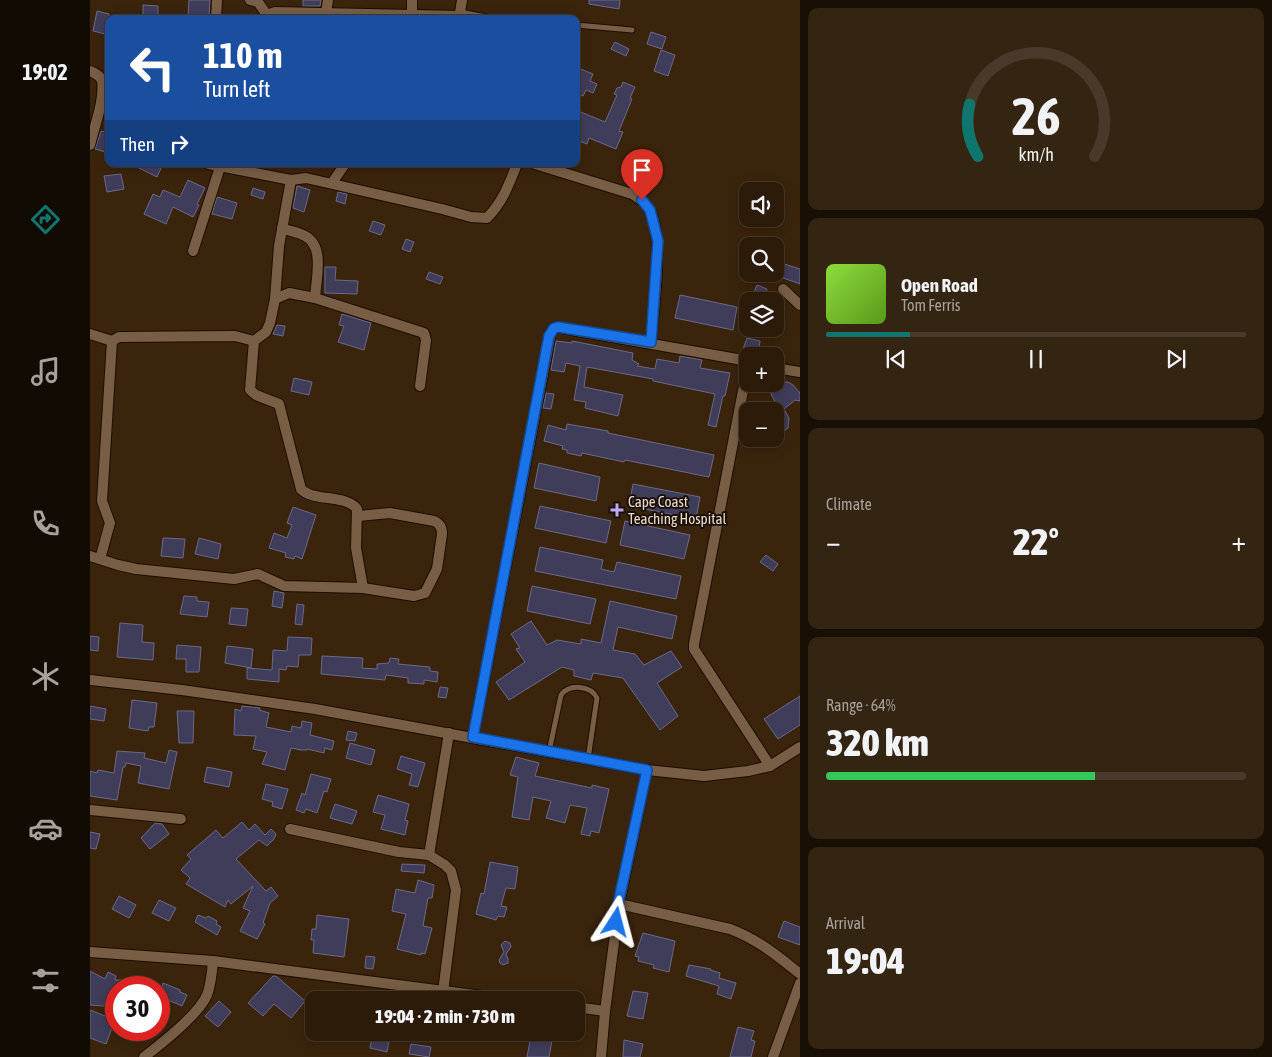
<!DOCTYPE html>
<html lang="en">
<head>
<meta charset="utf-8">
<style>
	:root { --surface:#2c1b09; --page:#342412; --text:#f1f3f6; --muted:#a6a19c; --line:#48392a; --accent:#0f766e }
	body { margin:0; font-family:"Asap Condensed",sans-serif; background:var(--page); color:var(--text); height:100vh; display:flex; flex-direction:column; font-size:19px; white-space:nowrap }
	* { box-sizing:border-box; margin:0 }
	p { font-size:16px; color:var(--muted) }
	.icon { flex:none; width:28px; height:28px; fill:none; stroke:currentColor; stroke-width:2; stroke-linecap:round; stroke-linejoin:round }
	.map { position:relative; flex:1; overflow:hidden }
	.side { display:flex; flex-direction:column; gap:8px; padding:8px; background:#180f05; width:472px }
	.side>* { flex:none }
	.top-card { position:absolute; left:15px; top:15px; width:475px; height:152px; border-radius:10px; box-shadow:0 2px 12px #0003,0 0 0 1px var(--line); background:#1a4fa0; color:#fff; overflow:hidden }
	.buttons { position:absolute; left:649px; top:182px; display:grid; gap:10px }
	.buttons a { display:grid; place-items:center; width:45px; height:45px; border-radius:10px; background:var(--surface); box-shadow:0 2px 12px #0003,0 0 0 1px var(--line); font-size:25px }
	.speed { position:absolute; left:15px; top:976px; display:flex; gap:10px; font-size:25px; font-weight:700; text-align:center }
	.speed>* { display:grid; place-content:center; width:65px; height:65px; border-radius:50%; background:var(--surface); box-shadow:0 2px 12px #0003,0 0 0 1px var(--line); line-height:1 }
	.speed .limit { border:8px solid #d22; background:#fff; color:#111 }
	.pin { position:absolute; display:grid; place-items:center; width:42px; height:42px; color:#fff; margin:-51px -21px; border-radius:50% 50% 50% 0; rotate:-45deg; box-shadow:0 0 5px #0007 }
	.pin .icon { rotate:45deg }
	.me { position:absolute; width:55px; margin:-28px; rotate:9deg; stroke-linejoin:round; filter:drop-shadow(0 0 4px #0008) }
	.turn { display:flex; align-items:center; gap:18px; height:105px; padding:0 15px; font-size:22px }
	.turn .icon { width:65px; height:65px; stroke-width:2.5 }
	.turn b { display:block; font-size:35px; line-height:42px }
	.then { display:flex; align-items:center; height:48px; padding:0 15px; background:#0003; gap:10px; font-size:19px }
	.big { font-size:38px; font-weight:800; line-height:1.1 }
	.side .card { flex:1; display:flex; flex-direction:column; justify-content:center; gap:8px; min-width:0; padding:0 18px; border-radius:10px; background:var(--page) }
	.side .dial { align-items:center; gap:0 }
	.dial svg { height:130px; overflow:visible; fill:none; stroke:var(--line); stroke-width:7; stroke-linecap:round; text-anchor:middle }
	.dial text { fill:var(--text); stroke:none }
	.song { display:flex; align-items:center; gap:15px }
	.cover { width:60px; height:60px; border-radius:8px; background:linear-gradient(135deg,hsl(90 70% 55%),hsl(90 70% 35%)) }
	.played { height:5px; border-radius:2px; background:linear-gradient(90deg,var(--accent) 20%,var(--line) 20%) }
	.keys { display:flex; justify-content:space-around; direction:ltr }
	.heat { display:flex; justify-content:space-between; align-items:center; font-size:28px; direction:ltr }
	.charge { height:8px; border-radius:4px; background:linear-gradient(90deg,#34c759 64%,var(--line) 0) }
	.trip { position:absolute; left:215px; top:991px; width:280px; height:50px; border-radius:10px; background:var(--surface); box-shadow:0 2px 12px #0003,0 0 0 1px var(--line); font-weight:800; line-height:50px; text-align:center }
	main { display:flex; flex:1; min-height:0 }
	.menu { display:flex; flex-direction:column; width:90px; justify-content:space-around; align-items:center; background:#120b04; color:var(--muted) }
	.menu .icon { width:35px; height:35px }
	.menu .active { color:var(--accent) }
	.menu b { font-size:22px; color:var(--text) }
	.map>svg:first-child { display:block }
</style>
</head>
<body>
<main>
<nav class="menu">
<b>19:02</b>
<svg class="icon active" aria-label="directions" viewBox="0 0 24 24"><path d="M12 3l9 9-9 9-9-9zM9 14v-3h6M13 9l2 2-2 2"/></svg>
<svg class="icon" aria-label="music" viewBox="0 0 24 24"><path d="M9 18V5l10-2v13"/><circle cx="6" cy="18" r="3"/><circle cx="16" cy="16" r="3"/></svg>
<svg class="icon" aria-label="phone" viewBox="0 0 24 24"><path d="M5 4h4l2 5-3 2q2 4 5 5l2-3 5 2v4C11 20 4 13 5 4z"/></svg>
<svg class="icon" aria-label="climate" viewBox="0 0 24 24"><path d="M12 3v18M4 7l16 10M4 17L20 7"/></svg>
<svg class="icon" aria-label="car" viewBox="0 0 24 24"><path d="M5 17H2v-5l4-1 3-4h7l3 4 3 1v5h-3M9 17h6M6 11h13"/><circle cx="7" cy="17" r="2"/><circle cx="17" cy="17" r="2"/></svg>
<svg class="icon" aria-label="filters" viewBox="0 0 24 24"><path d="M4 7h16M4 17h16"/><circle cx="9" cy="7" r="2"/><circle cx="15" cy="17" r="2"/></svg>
</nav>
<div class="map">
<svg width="710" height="1057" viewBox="0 0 710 1057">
	<rect width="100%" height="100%" fill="#3a240c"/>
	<g fill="#3f3d5a" stroke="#6b6988">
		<path d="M99,0H120L119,17L98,16Z"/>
		<path d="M213,0H231L230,6H213Z"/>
		<path d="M499,0H530L529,9L499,4Z"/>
		<path d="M53,5L68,6V18L53,17Z"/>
		<path d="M7,11L19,14V35L3,31Z"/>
		<path d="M561,32L576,37L572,49L557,44Z"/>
		<path d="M525,42L539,49L536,56L521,49Z"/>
		<path d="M571,50L585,55L578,76L564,71Z"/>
		<path d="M486,67L503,74L500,81L507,84L503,93L496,90L493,96L486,93Z"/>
		<path d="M533,82L545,87L540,98L542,99L529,131L533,132L526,149L499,138L497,144L486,140V110L515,122L527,95L524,94L527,88L531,87Z"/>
		<path d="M11,131L19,133V153L5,149Z"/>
		<path d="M41,164H73L67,177Z"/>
		<path d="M31,174L34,189L17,192L14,176Z"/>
		<path d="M98,180L115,188L107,204L109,205L103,217L83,207L76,224L54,214L63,194L70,197L73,190L90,197Z"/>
		<path d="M207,186L220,190L214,212L203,208Z"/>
		<path d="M163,188L175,192L173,199L161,195Z"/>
		<path d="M248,192L257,194L255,204L246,201Z"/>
		<path d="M127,197L147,203L142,219L122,214Z"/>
		<path d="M283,221L295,225L291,235L279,231Z"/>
		<path d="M316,239L324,242L320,252L312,249Z"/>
		<path d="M685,261L710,269V284L685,275Z"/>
		<path d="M235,267H246L245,280L268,281L267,294L235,293Z"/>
		<path d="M339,272L353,277L350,284L336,279Z"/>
		<path d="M667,285L677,289L672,301L661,299Z"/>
		<path d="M590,295L647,307L643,330L585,318Z"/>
		<path d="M252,314L281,323L274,350L248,342L254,326L249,325Z"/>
		<path d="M187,325L195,326L193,336L183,334Z"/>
		<path d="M657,338L670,341L669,350L660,349L658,355L652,352Z"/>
		<path d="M466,341L482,343V341L543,353L542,360L549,364L547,366L565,369L567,359L589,363L590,356L612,360L610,368L640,373L635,396H633L626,427L618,425L625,394L563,381V379L497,367L494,387L533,395L528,416L495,408L496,402L484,400L490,366L476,363L474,372L461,370Z"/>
		<path d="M204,378L222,382L219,395L201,391Z"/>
		<path d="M689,382H698L703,385L710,393V401L705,400L694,409L699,418L698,428L691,434H685V410L688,408L681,394L684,385Z"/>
		<path d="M456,393L464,394L461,409L453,408Z"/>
		<path d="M477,424L518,431V433L624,455L619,477L535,460L534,462L492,453L491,456L477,453V450L472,449L473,446L454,441L458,425L476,430Z"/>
		<path d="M449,463L510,477L506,501L444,488Z"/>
		<path d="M543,484L610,497L606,519L539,506Z"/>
		<path d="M450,506L521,521L516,543L445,528Z"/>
		<path d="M203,507L226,515L212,559L205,556L204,559L195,557L196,553L179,548L184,533L197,538L202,525L197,523Z"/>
		<path d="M535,521L600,535L594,559L530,545Z"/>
		<path d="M73,538L95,539L93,558L71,556Z"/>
		<path d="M109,538L131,544L128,559L105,554Z"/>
		<path d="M450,547L513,560L511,569L524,572L527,562L591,576L586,599L445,571Z"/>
		<path d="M676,555L688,564L683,571L670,562Z"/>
		<path d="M442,586L506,599L500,624L437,611Z"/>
		<path d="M184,591L194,593L192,608L182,606Z"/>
		<path d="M94,596L107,597V601L119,602L117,617L90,614Z"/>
		<path d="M520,601L587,616L582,639L528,627L523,650L545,654L554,665L581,651L592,667L567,683L588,716L570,730L533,678L503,673L501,680L484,676V670L472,667L419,700L406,682L435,662L426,649L430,648L421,634L441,621L457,645L467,640L491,644V639L511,643Z"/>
		<path d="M207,604L214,605L212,625L205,624Z"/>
		<path d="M141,608L158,609L156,626L139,624Z"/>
		<path d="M30,623L53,625L52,642L64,643L63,660L27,657Z"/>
		<path d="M0,636L9,637L8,651L0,650Z"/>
		<path d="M198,637L222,638L221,655H209L208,667L197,666L196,670L189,669V682L157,679V668L182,670L183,650L197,651Z"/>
		<path d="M87,645L111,647L109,672H96V659H86Z"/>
		<path d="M137,646L163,649L161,668L135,663Z"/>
		<path d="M232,656L273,658L272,668L287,669V664L299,663L300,658L309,659L308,664L340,667V671L348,672L347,682L334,680V684L318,683V678L296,675L295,680L231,674Z"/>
		<path d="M350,687L358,688L356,698L348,697Z"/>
		<path d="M710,696V725L688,739L674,719Z"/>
		<path d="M42,700L67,703L64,727H59L58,731L39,728Z"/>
		<path d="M0,706L16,709L14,721L0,719Z"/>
		<path d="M152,706L170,708L169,710L179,713L176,727L201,732L202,726L211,728L212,721L222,723L220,735L244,741L242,750L235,748L234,753L217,749V750H211L201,748L195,770L172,764L177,752L163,749L166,736L144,735L145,709L151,711Z"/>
		<path d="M87,711H104L103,743H89Z"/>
		<path d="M258,731L267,733L265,741L256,740Z"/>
		<path d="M260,743L285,750L281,765L256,758Z"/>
		<path d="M79,750L87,752L79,789L48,783L51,766L36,763L35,767H33L27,800L0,796V771L7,773L8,770L24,773L27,751L55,753L54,758L76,763Z"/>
		<path d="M311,756L335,763L328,787L319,785L322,774L307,769Z"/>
		<path d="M426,757L449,763L445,776L502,788V785L519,789L509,833L501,831L500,836L491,834L497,808L480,805L475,823L456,818L461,801L443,797L439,820L422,817L428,777L420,775Z"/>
		<path d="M117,767L142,772L139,787L114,782Z"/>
		<path d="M221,774L241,779L237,792L234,791L227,813L216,809L214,813L206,810L212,793L215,795Z"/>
		<path d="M176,784L198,789L192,809L182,806L183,802L172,799Z"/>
		<path d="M288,795L319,804L315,820L318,821L315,835L291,829L295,815L283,812Z"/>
		<path d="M245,804L267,811L262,824L240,818Z"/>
		<path d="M152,822L159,830L165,824L175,835L181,829L186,834L184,839L177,846L169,840L146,859L176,891L181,887L188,896L180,903L173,923L175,924L167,939L150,931L160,911L153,908L163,886L141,904L138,900L135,907L96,884L100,878L91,870L101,859L97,855L126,830L133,838Z"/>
		<path d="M65,823L72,824L79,834L60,849L51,838Z"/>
		<path d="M0,832L10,834L6,849L0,848Z"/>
		<path d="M400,862L428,867L425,889L416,888L411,906L417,907L414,917L408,916L406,920L386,914L391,893L394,894Z"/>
		<path d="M312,864L335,865L334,873L311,871Z"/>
		<path d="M328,880L344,885L342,898H338L333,926L342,928L335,954L331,953V955L307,949L316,914L302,911L306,889L325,893Z"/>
		<path d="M29,896L46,905L39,918L22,909Z"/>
		<path d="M69,900L86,908L79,921L62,913Z"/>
		<path d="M108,915L116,918L118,916L127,921L126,924L131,927L127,935L105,922Z"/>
		<path d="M227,915L259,919L254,957L223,953L224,940H221L222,929H226Z"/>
		<path d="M694,921L710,927V945L688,937Z"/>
		<path d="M553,933L585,941L579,972L563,968L564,965L548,961L549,957L545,956Z"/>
		<path d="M415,941L420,943L421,947L416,954L418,959V963L413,965L410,963L409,960L414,952L411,945Z"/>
		<path d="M276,956L285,957L283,969L275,968Z"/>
		<path d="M599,965L621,969L620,970L630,973L629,978L646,983L641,999L627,994L629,986L596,976Z"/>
		<path d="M0,971L15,979L18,972L26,976L25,980H33L30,988H26V1007L0,1005Z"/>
		<path d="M183,976H186L215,1001L201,1018L184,1004L173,1016L158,1003Z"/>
		<path d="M73,983L90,990V992L97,995L92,1006L69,996Z"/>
		<path d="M543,991L558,993L553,1019L537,1016Z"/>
		<path d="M129,1001L141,1012L128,1027L115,1016Z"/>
		<path d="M0,1010L25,1020L16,1044L0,1038Z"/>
		<path d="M648,1027L664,1031L661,1040L665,1041L661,1057H640Z"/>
		<path d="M283,1032L300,1036L297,1052L280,1048Z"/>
		<path d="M430,1032H448L463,1035L459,1057H437L440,1041L429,1039Z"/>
		<path d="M534,1040L553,1044L550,1057H533Z"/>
		<path d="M321,1044L341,1047L339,1057L319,1054Z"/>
	</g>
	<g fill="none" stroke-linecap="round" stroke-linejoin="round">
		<defs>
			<g id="service">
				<path d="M370,12L407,19"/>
				<path d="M486,25L542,30"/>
				<path d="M459,752L471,695C480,683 501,686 507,698L498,759"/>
			</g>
			<g id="minor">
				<path d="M160,0L168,2L177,15"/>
				<path d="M322,0V15"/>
				<path d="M126,19L127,0"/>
				<path d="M175,19L177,15L185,12L369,16"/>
				<path d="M235,19L238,0"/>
				<path d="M369,19L372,0"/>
				<path d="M0,71C5,73 10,75 12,81C15,99 4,128 0,145"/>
				<path d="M119,164L201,180L216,178L352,209L381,217L397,218C413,202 419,184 427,164"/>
				<path d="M445,164L542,194C549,198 555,202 559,209C575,234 563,311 561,343"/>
				<path d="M242,183L255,164"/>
				<path d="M192,228C199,231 208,232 215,236C235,246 226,279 225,298"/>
				<path d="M103,251L131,164"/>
				<path d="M693,289L710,305"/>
				<path d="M185,299L199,293L225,298L334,333L336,340L330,386"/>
				<path d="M0,334L22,341"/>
				<path d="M658,365L604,644V649L680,766"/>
				<path d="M685,368L710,372"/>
				<path d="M268,516L300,513L344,521C350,524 352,527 352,534L347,569L335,593L324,596L273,588"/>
				<path d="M0,556L28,565L46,569L144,579L168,574L194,586L273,588L266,548L267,509C256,494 223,502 211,489L189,404L166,395L160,390L164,341"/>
				<path d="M10,559L20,523L12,501L22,341L29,337L145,336L164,341L176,332L180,323L185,299L189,246L201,180"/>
				<path d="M0,680L92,690L225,709L557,770L614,776L658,771L680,766L710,747"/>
				<path d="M383,737L461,332L464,328H471L647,359L658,363"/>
				<path d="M0,810L91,819"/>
				<path d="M200,829L309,852L339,855L359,733"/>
				<path d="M339,855L355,865L361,871L366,890L353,992"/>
				<path d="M529,904L640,929C667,939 688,956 710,974"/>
				<path d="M0,952L123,961L423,1000"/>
				<path d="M486,1007L515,1011"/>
				<path d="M54,1057C71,1044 109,1014 117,995C121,985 122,972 123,961"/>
				<path d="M511,1057L515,1011L529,904L557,770"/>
				<path d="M683,1057L710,983"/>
			</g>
		</defs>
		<use href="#service" stroke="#200d00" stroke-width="7"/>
		<use href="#minor" stroke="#200d00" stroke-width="12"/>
		<use href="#service" stroke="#775e45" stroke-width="5"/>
		<use href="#minor" stroke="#775e45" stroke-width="10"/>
	</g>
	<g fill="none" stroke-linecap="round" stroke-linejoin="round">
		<defs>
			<path id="route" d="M526,922L528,904L557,770L383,737L459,336L464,328L468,327L561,342L568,241L560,210L552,200"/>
		</defs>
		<use href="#route" stroke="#114b97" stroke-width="12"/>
		<use href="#route" stroke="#1a73e8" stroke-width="9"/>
	</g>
	<path fill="#bda9f5" stroke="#1a1006" stroke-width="2" d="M524.5 502.5h5v5h5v5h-5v5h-5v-5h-5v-5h5z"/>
	<g text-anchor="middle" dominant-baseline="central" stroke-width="4" stroke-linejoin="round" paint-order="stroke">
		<g font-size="15" fill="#e8d9cb" stroke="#1a1006" text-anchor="start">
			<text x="538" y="501">Cape Coast<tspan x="538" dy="17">Teaching Hospital</tspan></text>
		</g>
	</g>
</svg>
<div class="buttons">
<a><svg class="icon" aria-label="sound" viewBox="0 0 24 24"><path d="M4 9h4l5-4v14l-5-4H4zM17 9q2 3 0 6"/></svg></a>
<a><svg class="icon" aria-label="search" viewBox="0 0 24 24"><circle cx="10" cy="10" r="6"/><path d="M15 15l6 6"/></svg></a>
<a><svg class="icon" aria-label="layers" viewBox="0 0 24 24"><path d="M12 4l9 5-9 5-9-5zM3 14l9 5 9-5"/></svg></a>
<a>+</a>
<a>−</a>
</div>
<div class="speed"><div class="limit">30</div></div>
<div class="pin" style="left:552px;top:200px;background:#d93025"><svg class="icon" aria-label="arrive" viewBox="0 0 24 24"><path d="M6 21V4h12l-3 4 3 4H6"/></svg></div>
<svg class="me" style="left:526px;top:922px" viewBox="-20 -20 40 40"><path d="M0-17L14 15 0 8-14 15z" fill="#1a73e8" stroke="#fff" stroke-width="4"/></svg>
<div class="trip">19:04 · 2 min · 730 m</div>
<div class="top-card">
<div class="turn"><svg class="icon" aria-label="left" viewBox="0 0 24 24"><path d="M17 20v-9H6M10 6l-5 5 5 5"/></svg><div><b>110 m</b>Turn left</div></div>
<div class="then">Then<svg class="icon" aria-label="right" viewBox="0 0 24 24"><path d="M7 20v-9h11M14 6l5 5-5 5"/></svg></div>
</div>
</div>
<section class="side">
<div class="card dial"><svg viewBox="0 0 100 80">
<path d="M14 69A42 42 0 1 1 86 69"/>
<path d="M14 69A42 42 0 0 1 9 37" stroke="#0f766e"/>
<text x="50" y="56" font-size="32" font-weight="700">26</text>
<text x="50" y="72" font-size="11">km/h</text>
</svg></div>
<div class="card">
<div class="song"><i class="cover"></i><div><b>Open Road</b><p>Tom Ferris</p></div></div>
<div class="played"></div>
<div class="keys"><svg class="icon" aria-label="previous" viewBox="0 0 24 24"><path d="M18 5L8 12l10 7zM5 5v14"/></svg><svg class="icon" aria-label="pause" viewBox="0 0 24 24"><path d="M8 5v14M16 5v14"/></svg><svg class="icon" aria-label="next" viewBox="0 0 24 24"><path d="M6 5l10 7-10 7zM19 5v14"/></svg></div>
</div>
<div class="card"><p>Climate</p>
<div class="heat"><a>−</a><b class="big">22°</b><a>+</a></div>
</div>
<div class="card"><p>Range · 64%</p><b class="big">320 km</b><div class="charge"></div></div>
<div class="card"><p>Arrival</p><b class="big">19:04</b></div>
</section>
</main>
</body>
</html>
